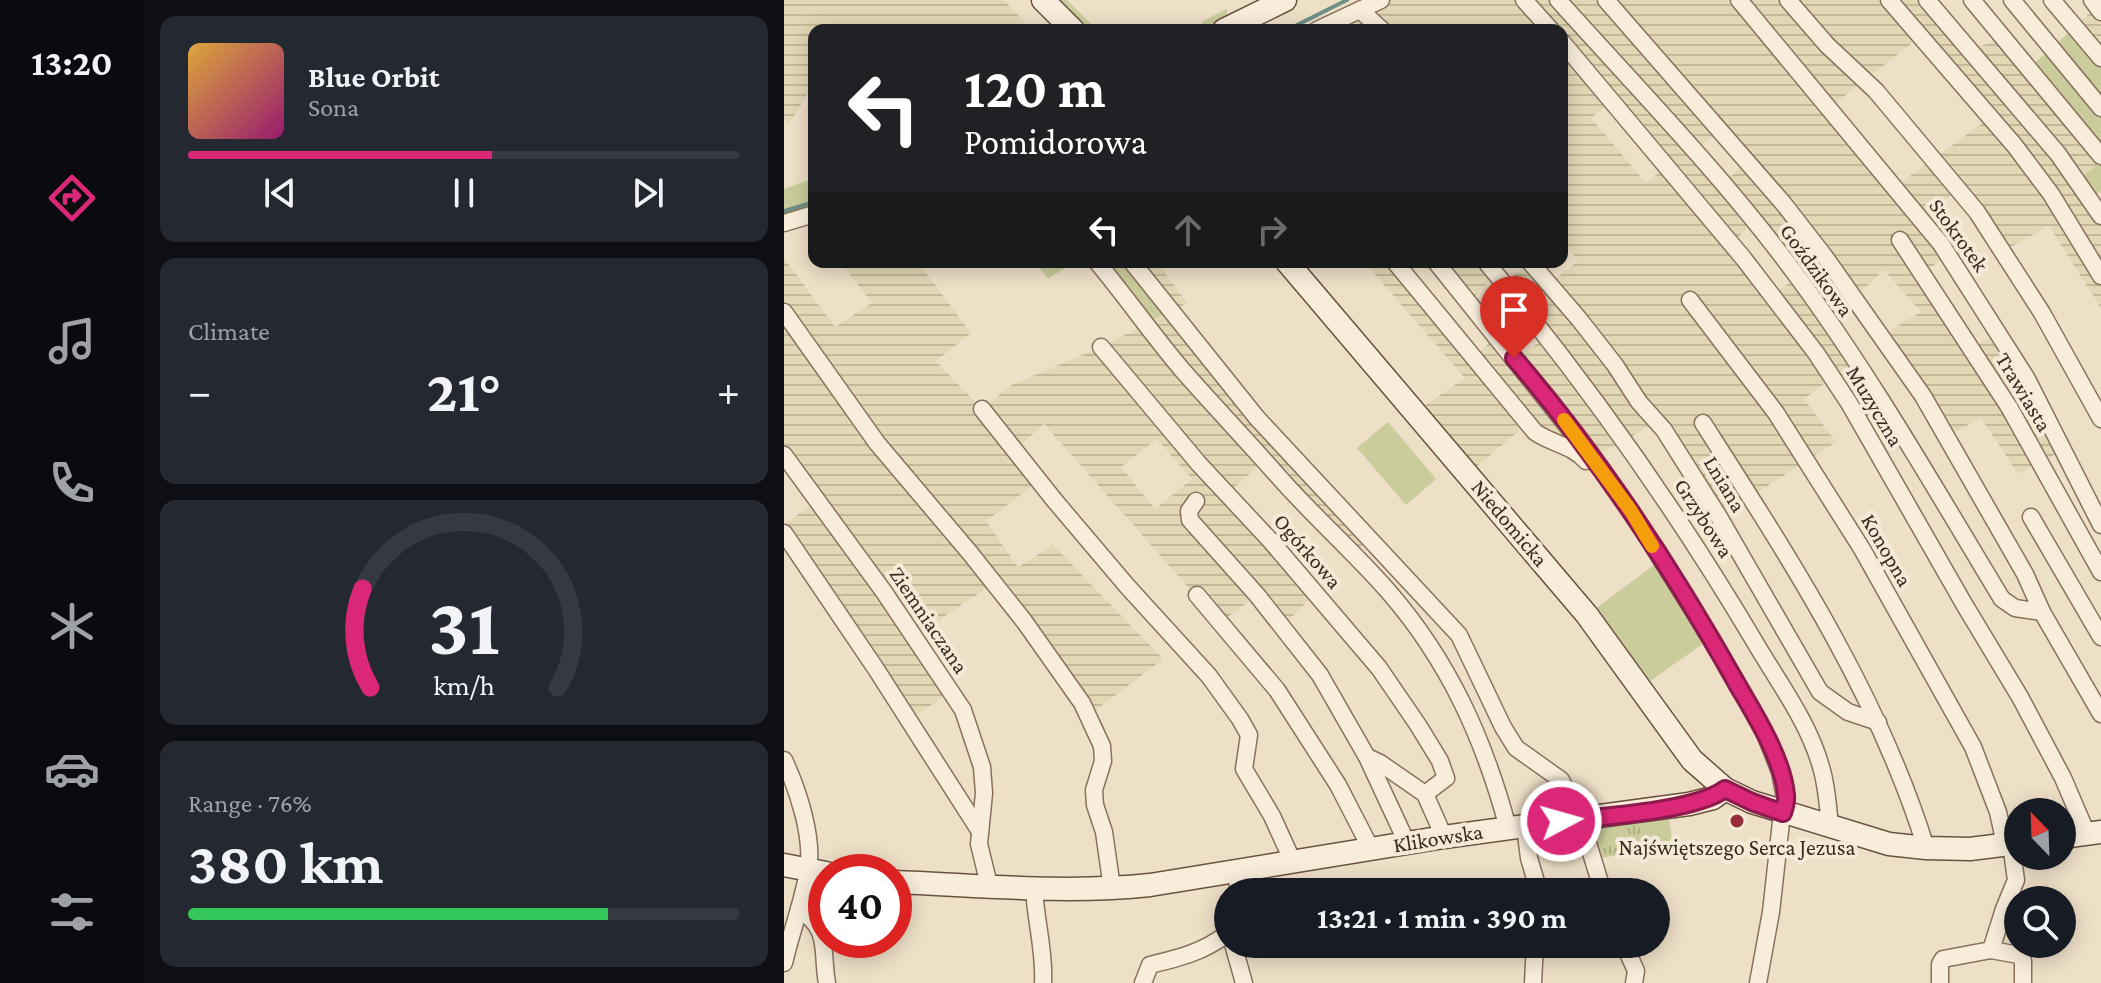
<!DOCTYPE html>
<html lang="en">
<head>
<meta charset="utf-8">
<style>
	:root { --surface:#171b24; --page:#242831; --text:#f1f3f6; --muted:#9ea1a6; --line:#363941; --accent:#db2777 }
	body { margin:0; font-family:"Crimson Pro",serif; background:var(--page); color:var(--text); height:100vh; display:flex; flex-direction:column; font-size:30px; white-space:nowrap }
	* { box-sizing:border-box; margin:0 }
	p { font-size:26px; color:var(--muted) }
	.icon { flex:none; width:44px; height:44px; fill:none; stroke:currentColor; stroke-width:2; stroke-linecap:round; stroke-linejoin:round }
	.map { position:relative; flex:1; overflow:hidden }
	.side { display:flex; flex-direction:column; gap:16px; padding:16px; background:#0d0f14; width:640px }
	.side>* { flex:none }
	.guide { position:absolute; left:24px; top:24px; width:760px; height:244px; border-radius:16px; box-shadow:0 4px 20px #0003; background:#202124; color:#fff; overflow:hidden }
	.needle { width:52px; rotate:337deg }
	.controls { position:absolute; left:1220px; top:798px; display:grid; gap:16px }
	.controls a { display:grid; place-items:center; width:72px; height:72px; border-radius:50%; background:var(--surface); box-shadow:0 4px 20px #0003; font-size:40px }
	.speed { position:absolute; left:24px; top:854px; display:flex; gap:16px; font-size:40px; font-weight:700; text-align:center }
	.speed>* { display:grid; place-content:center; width:104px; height:104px; border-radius:50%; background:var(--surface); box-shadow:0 4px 20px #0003; line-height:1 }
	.speed .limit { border:12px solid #d22; background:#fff; color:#111 }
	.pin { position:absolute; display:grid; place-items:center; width:68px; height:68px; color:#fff; margin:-82px -34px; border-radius:50% 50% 50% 0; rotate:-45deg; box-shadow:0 0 8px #0007 }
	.pin .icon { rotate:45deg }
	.me { position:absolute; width:88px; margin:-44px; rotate:84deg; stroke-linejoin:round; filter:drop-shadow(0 0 6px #0008) }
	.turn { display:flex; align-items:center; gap:28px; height:168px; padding:0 24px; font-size:36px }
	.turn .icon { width:104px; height:104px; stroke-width:2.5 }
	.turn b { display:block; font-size:56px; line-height:68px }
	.lanes { display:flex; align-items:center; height:76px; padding:0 24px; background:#0003; justify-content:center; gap:40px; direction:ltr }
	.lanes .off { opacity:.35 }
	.big { font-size:60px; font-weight:700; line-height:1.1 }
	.side .tile { flex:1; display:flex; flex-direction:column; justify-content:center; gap:12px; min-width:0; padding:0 28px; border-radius:16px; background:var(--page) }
	.side .dial { align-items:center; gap:0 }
	.dial svg { height:208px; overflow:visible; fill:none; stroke:var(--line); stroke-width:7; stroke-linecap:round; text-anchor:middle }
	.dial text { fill:var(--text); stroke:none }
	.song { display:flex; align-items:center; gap:24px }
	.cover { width:96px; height:96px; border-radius:12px; background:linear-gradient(135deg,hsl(40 70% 55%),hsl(320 70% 35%)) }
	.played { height:8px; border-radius:4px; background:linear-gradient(90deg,var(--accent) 55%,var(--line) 55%) }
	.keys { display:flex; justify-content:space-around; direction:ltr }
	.heat { display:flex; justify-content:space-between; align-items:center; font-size:44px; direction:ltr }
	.charge { height:12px; border-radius:6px; background:linear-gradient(90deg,#34c759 76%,var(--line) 0) }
	.trip { position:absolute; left:430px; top:878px; width:456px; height:80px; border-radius:40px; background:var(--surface); box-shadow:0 4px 20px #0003; font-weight:700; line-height:80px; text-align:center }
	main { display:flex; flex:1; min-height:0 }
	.tabs { display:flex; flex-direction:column; width:144px; justify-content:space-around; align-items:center; background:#090b0e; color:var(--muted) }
	.tabs .icon { width:56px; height:56px }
	.tabs .selected { color:var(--accent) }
	.tabs b { font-size:36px; color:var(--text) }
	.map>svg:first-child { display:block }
</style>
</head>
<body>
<main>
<nav class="tabs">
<b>13:20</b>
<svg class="icon selected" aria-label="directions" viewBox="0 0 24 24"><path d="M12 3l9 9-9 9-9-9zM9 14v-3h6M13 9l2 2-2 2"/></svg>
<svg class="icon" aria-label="music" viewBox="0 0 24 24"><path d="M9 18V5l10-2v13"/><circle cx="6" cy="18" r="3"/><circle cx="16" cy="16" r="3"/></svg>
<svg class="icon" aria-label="phone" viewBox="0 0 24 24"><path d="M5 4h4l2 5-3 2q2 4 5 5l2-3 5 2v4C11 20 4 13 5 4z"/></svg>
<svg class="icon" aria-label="climate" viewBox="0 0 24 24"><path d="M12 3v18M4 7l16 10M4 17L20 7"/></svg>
<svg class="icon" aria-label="car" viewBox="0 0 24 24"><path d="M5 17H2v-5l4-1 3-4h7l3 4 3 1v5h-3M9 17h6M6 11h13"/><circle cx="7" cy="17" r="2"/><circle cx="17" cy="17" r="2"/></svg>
<svg class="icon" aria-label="filters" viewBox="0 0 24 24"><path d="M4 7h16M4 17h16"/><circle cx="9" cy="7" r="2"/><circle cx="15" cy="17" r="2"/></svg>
</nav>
<section class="side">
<div class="tile">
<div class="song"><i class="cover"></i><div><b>Blue Orbit</b><p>Sona</p></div></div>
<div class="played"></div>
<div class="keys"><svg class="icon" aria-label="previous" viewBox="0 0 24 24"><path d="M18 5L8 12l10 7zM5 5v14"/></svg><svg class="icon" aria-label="pause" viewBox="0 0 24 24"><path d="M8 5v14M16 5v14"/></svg><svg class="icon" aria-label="next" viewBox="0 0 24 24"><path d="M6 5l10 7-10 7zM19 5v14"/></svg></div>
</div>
<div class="tile"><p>Climate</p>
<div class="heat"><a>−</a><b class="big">21°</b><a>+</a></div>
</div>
<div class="tile dial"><svg viewBox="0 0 100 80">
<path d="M14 69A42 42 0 1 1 86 69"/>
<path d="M14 69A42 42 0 0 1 11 31" stroke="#db2777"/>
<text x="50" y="56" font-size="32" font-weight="700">31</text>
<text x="50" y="72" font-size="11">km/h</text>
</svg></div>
<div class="tile"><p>Range · 76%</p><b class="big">380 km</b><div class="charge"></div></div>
</section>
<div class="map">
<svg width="1317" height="983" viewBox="0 0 1317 983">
	<defs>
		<pattern id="farmland-rules" width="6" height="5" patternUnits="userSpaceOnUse" patternTransform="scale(2)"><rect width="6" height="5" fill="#e3d8b5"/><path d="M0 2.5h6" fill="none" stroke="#c4ba9b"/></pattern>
		<pattern id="park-tufts" width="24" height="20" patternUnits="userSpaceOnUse" patternTransform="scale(2)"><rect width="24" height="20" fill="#cacc9b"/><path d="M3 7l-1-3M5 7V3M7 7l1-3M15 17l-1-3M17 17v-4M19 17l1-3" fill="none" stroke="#aeaf85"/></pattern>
	</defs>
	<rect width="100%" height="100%" fill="#eedfc7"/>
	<g fill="url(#farmland-rules)" fill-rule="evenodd">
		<path d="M0,0H220L248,30H30V96L24,93L5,124L0,119Z"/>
		<path d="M603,0H1143L1185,50L1219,38L1317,163L1294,180L1317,216V308L1265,226L1218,252L1174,190L1136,217L1164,255L1138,274L1187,347L1215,334L1279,450L1234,474L1197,418L1163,436L1097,336L1137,312L1100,270L1044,322L1124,445L1097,458L1048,378L1020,399L1052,442L935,517L872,421L841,441L802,461L743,424L684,474L631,412L681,378L580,262H611L688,357L713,337L730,358L762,338L720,284L743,262L765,284L794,261L778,241V30H546ZM1136,37L1184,91L1200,122L1111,187L1045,108ZM828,101L883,166L862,183L807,118ZM937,130L963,162L938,184L910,151ZM971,222L1013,277L988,296L947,243Z"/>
		<path d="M1313,6L1317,12V58L1291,27Z"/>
		<path d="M0,258L51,327L88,303L56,262H134L187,333L152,361L198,409L227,385L317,347L386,312L348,262H373L403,303L388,311L587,538L569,554L480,461L443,494L531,593L499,626L473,595L436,623L260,424L231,450L255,481L202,521L234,567L269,545L379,659L304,716L210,583L131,636L167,692L124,720L0,533V524L35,500L0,455ZM373,439L408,479L371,509L337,467Z"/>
		<path d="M652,262H702L711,274L685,303Z"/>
	</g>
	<g fill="#cacc9b">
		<path d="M271,0H283L313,30H301Z"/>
		<path d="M443,9V21L424,30H400L414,29L419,21Z"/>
		<path d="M1291,27L1317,58V156L1244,69Z"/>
		<path d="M1317,163V191L1306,199L1293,180Z"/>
		<path d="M30,178V214L0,223V189Z"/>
		<path d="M251,262H290L264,279Z"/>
		<path d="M313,262H348L387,311L363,323Z"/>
		<path d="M604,422L652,479L622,505L573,448Z"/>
		<path d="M877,560L927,638L855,689L803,615Z"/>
	</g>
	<path fill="url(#park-tufts)" d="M885,819L889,845L812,859L805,829Z"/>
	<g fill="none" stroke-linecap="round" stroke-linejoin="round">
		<g stroke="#6f9085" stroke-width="4">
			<path d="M503,30L563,0"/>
			<path d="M0,211L30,202"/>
		</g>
		<defs>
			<g id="street">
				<path d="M740,0L767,30"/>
				<path d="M774,0C855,90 941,178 1013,276C1088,378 1152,490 1218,599L1231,608L1258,612"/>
				<path d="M822,0L999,203L1041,257L1139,396L1241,574L1258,612L1317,714"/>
				<path d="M955,0L1157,244L1243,379L1317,525"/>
				<path d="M1004,0L1043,45L1092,91L1193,212L1258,313L1317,419"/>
				<path d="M1105,0L1231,146L1267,194L1317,276"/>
				<path d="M1143,0L1274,154L1317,216"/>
				<path d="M1188,0L1317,156"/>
				<path d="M1228,0L1317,108"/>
				<path d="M1268,0L1317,58"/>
				<path d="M1308,0L1317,12"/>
				<path d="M576,10L598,30"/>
				<path d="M533,30L597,0"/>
				<path d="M778,42L960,259L1032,353L1065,403L1180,604L1236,697L1279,778L1303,834"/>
				<path d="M0,223L30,214"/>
				<path d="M1116,240L1225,407L1317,572"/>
				<path d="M313,262C343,298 370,337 400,372C431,407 463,441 494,476C529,516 569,551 604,591C665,661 700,739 724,828"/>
				<path d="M348,262L473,418L675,635L719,727L732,748L777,780L799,827L819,892"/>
				<path d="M611,262L751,432C768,444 788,445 802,461"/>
				<path d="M652,262L801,448L847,511L935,652L980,731L996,772L1002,803L997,822L987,912L974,983"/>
				<path d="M702,262C802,382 892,509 972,644C995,683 1025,723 1037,767C1043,786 1044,807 1046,827"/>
				<path d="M746,262L795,319L831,365L855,402L880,430L935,517L1036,692L1064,712L1094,722"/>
				<path d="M906,300L992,413L1078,549L1189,747L1214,812L1221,844"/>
				<path d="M0,312L93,443L186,553L240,621L298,703L318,746L319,761L310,790L311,805L320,832L328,888"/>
				<path d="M317,347L415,464L485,539L595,668L634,725L656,761L662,778L641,794"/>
				<path d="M198,409L271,501L343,586L425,676L456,719L465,735L460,769L488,816L509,862"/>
				<path d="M919,423C1006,559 1094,693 1142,848"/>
				<path d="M0,455L100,592L179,710L198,767L200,793L195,844L205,885"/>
				<path d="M412,501L405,511L406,520L473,595L536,675L583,757L596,763L641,794L660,837"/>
				<path d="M1247,517L1317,637"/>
				<path d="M0,533L92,669L195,830"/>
				<path d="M413,595L493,690L554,785L587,849"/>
				<path d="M583,757L623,843"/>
				<path d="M0,760C14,790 30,838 24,871C19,902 7,932 0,963"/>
				<path d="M741,826L745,858L755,892"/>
				<path d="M1227,844L1232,880L1220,909L1207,950L1235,955L1239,961V983"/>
				<path d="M453,873L454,892"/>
				<path d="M250,887C251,919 261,951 259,983"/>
				<path d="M15,909C47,930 37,950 43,983"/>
				<path d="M449,944L460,983"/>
				<path d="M840,944L852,971L850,983"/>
				<path d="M359,983L366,965C395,958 420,952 444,933"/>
				<path d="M749,983L751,944"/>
				<path d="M1156,983V964L1159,959L1207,950"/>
			</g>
			<g id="secondary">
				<path d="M259,0L289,30"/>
				<path d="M440,30L501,0"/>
				<path d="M503,262L803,615L908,760L941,789L968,802L1105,844L1142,848L1186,849L1234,843"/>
				<path d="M1278,837L1317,832"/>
				<path d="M0,865L42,873"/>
				<path d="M110,882C194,885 281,894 366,885L660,837L905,804L929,798L941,789"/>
			</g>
		</defs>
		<use href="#street" stroke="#89715d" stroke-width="19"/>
		<use href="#secondary" stroke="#6b5240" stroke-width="25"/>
		<use href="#street" stroke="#f8eddb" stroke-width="16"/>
		<use href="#secondary" stroke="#f8eddb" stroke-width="22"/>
	</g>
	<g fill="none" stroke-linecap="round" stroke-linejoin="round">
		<defs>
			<path id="route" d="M730,358C816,458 889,570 953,684C971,715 999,759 1002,795C1003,801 1001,807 999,813L968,802L941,789C912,811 817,817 777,821"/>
		</defs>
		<use href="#route" stroke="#8e194d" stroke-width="20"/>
		<use href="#route" stroke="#db2777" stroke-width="14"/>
		<path stroke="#f59e0b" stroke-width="14" d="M780,420L847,511L868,546"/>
	</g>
	<circle fill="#972e37" stroke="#f5ead7" stroke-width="3" cx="953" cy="821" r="8"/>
	<g text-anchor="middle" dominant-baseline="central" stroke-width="8" stroke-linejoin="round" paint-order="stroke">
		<g font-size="22" fill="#3a2a20" stroke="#f5ead7">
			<text transform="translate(1175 235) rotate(54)">Stokrotek</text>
			<text transform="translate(1033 270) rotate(54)">Goździkowa</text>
			<text transform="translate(1240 392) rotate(59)">Trawiasta</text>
			<text transform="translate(1091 406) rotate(59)">Muzyczna</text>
			<text transform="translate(941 484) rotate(59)">Lniana</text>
			<text transform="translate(920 518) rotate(57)">Grzybowa</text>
			<text transform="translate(726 523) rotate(50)">Niedomicka</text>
			<text transform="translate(1103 550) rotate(60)">Konopna</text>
			<text transform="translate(524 551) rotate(49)">Ogórkowa</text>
			<text transform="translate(145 620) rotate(56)">Ziemniaczana</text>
			<text transform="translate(654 838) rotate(-9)">Klikowska</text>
		</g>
		<g font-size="22" fill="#3a2a20" stroke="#f5ead7">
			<text x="953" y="847">Najświętszego Serca Jezusa</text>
		</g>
	</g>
</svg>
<div class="controls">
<a><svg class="needle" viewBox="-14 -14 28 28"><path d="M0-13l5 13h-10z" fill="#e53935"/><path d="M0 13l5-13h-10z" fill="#9ea1a6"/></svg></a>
<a><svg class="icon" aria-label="search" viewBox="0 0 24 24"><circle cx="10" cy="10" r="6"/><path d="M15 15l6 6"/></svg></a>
</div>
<div class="speed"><div class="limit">40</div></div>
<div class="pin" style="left:730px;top:358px;background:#d93025"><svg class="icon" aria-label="arrive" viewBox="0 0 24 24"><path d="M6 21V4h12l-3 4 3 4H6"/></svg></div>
<svg class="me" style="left:777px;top:821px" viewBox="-20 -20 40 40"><circle r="17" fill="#db2777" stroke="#fff" stroke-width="3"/><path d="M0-11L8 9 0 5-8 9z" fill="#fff"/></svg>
<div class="trip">13:21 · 1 min · 390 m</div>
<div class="guide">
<div class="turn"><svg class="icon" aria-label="left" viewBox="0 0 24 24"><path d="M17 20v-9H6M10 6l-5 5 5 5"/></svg><div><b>120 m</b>Pomidorowa</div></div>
<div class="lanes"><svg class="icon" aria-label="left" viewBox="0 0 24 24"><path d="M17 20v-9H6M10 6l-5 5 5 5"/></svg><svg class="icon off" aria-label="ahead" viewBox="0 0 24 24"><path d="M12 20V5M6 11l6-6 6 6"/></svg><svg class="icon off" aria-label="right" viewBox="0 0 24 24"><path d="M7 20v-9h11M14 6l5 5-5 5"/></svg></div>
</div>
</div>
</main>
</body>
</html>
